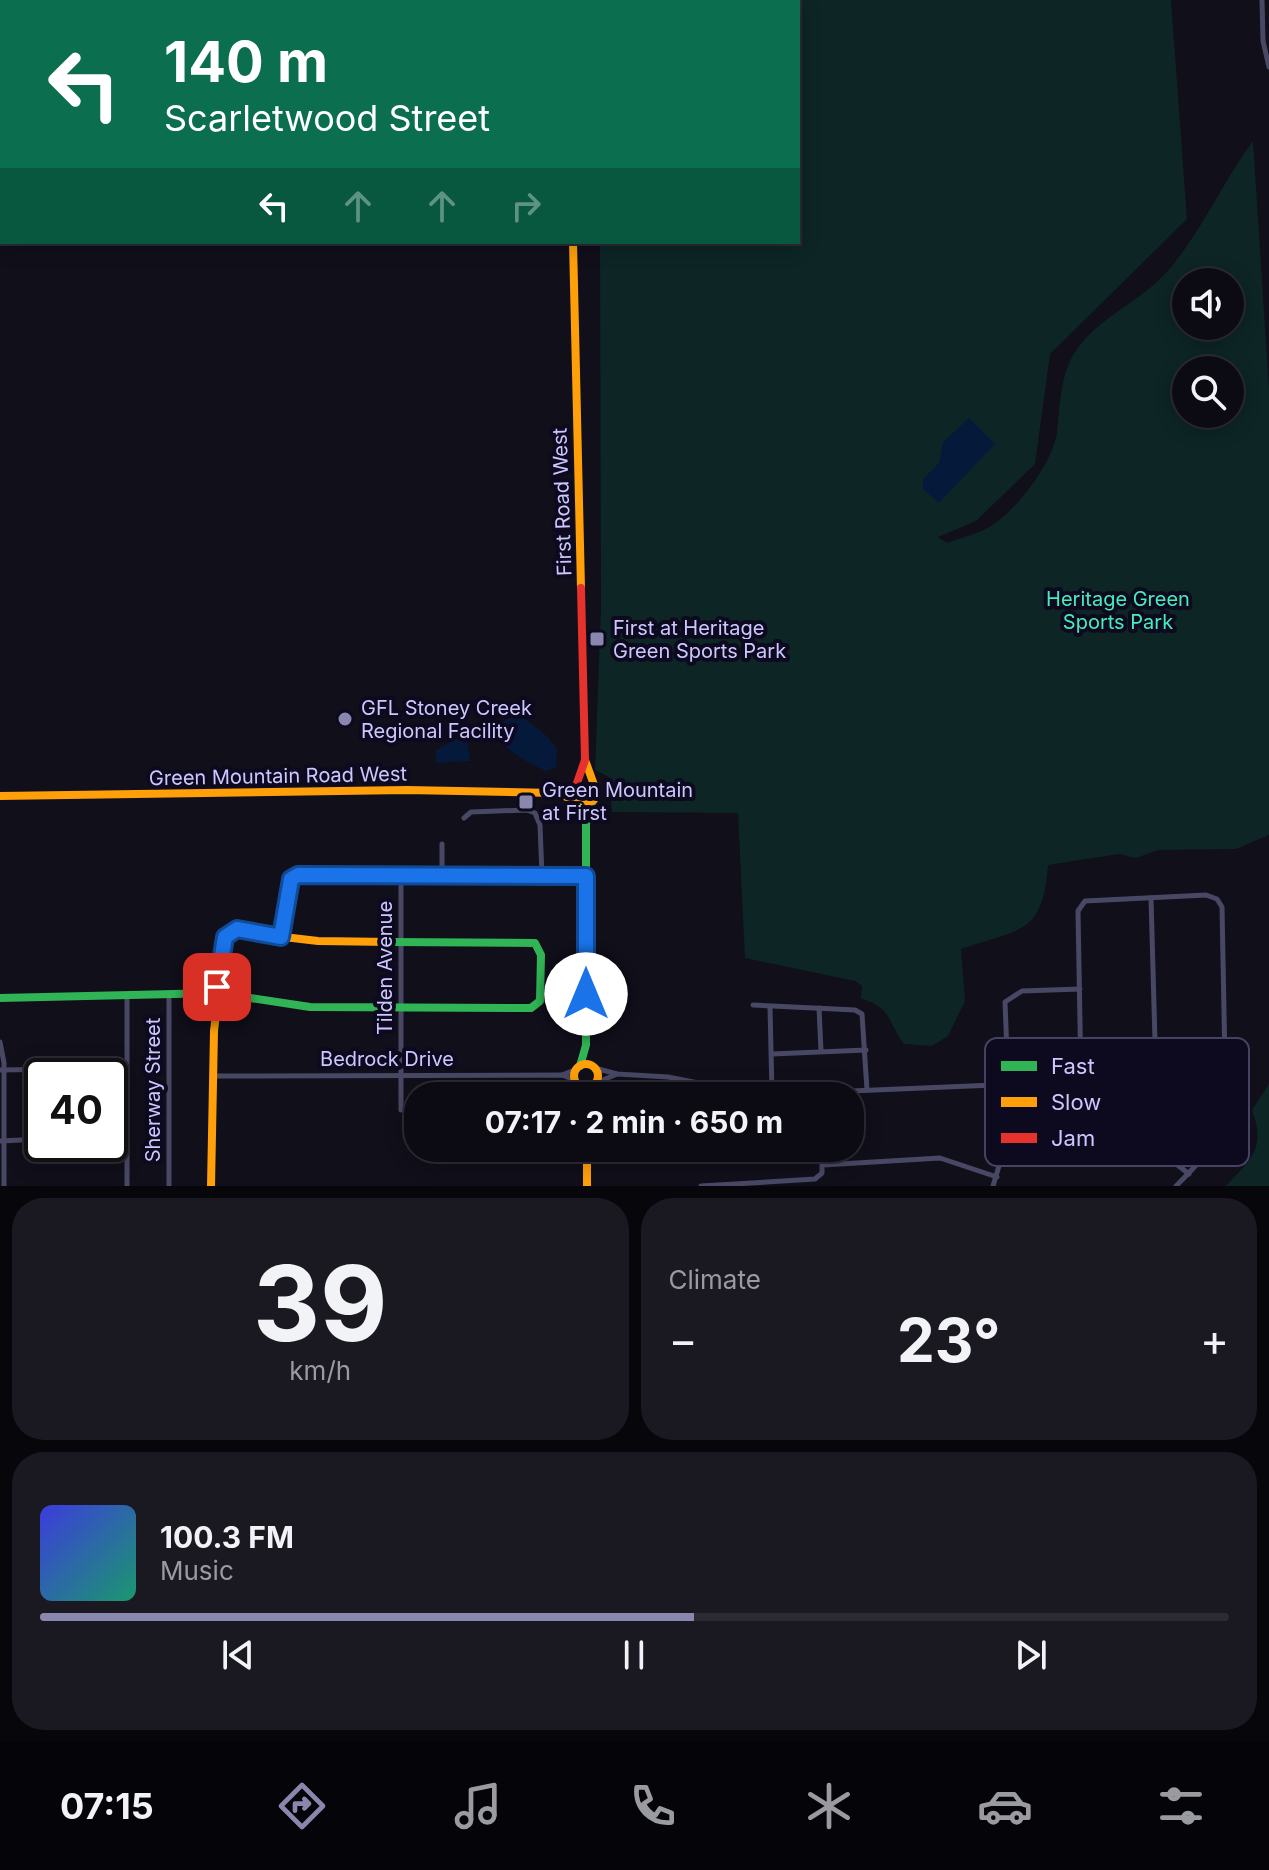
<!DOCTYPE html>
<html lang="en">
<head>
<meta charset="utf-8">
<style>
	:root { --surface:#0c0b14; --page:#1a1922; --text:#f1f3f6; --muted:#9a9ba0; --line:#2c2b34; --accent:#8a87af }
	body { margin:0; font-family:Inter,sans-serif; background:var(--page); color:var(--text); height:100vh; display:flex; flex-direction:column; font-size:30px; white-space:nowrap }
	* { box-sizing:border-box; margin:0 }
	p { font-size:26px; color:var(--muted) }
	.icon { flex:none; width:44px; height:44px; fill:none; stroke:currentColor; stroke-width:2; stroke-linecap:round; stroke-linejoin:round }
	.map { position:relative; height:1186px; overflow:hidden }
	.sheet { display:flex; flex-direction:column; gap:12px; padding:12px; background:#07060b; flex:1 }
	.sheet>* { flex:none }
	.guide { position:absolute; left:0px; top:0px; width:800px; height:244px; box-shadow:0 4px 20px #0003,0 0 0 2px var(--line); background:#0b6e4f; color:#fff; overflow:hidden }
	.buttons { position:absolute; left:1172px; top:268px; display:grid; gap:16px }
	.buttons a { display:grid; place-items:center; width:72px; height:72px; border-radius:50%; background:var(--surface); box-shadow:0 4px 20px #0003,0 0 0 2px var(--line); font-size:40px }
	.speed { position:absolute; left:24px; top:1058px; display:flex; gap:16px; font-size:40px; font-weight:700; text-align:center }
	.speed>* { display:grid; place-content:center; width:104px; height:104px; border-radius:50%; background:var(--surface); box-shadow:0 4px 20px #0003,0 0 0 2px var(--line); line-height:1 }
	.speed .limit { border:4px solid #111; border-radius:12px; background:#fff; color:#111 }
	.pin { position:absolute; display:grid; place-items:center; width:68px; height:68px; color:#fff; margin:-34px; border-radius:16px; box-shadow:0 4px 12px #0006 }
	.me { position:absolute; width:88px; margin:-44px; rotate:0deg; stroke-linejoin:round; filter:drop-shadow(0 0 6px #0008) }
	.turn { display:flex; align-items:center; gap:28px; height:168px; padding:0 32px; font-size:36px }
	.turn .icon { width:104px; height:104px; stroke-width:2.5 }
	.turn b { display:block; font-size:56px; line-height:68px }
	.lanes { display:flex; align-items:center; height:76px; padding:0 32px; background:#0003; justify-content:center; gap:40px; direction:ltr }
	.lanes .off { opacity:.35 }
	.big { font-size:60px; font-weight:700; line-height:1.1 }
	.sheet .card { flex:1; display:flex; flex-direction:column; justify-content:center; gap:12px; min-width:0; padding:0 28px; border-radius:32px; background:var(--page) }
	.sheet .dial { align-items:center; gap:0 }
	.dial b { font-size:104px; line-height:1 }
	.song { display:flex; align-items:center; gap:24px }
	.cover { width:96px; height:96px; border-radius:12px; background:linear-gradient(135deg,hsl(240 70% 55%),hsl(160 70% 35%)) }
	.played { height:8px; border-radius:4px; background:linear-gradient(90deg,var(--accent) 55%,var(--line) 55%) }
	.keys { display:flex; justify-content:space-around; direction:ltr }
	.heat { display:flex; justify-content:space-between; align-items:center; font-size:44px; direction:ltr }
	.sheet .tiles { flex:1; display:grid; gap:12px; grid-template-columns:1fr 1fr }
	.card:last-child { grid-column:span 2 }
	.trip { position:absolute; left:404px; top:1082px; width:460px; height:80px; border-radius:32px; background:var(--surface); box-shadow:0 4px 20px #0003,0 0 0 2px var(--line); font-weight:700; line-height:80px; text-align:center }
	.menu { display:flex; height:128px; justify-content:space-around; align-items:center; background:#050408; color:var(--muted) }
	.menu .icon { width:56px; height:56px }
	.menu .current { color:var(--accent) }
	.menu b { font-size:36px; color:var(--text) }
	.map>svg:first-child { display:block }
</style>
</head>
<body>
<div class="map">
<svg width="1269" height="1186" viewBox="0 0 1269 1186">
	<rect width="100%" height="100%" fill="#100f1a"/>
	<g fill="#0d2525" fill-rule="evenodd">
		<path d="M600,0H1171L1187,219L1050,354L1035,464L976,521L938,537L947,543C960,538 975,535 987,528C1014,515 1054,461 1057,432C1060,405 1060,373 1077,349C1100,317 1139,302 1165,274C1201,234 1221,184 1253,141L1269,389V835L1236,849L1158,850L1136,858L1119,854L1048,865C1043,935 1020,929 961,949L965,1001L948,1036L932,1046L904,1044C886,1020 894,1010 861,998L862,986L855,981L745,958L738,813L612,812L609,777L595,770L601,609L600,242H798V2ZM1186,282H1230V326H1186ZM1186,370H1230V414H1186Z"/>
		<path d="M1269,1084V1186H1226C1252,1158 1266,1149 1252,1110Z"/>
	</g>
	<g fill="#051a3b">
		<path d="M969,418L995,444L939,503L923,489V479L939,463L943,442Z"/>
		<path d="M520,715L547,736L557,749L556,768L546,771C525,762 463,728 520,715Z"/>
		<path d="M460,737H467L470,761L436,763V750Z"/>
	</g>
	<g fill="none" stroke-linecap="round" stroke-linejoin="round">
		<g stroke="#484864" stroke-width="5">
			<path d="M1262,0L1263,41L1269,67"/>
			<path d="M464,818L471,812L527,810L535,813L540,825L542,876"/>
			<path d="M401,874V1110"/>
			<path d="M442,875V844"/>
			<path d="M1151,898L1156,1077"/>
			<path d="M281,937L291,879L298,875L586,876"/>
			<path d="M169,994V1186"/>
			<path d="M127,995V1186"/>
			<path d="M753,1005L855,1010L862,1014L867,1090"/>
			<path d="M770,1007L772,1094"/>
			<path d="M819,1008L821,1051"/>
			<path d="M0,1042L4,1063V1186"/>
			<path d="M772,1054L866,1050"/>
			<path d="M595,1068L617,1074L668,1077L759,1095L1225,1075"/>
			<path d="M0,1070L126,1068"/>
			<path d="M562,1075L577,1069"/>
			<path d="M213,1076L562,1075L575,1080"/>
			<path d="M596,1083L617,1074"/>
			<path d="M110,1137L126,1136"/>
			<path d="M0,1141L42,1139"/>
			<path d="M823,1165L940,1158L997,1177"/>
			<path d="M701,1186L815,1179L822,1173V1148"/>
			<path d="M993,1186L1010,1129L1005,1002L1022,991L1080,989"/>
			<path d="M1176,1186C1198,1164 1218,1145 1226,1115L1222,907L1217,899L1206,895L1085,901L1078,911L1082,1135L1089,1146L1157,1149L1189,1174"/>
		</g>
		<g stroke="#30b455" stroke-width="8">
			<path d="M556,793L575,786"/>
			<path d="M578,802L586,824"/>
			<path d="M0,998L217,993L310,1007L531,1008L540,1001L541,955L535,943L391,942"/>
			<path d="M580,1066L586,1045V824L592,802"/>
		</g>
		<g stroke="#ff9f0a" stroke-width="8">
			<path d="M573,242L581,588"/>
			<path d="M0,796L407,790L556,793L585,804L594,800L597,793L585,760"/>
			<circle cx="586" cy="1076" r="12"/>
			<path d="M587,1148V1186"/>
			<path d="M211,1186L214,1031L225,937L232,931L318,941L391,942"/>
		</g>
		<g stroke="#e5322d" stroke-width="8">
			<path d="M571,0V2"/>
			<path d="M577,783L585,760L581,588"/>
		</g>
	</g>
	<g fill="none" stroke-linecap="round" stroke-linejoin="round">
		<defs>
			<path id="route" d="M217,987L225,937L237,929L281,937L291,879L298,875L578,876H586V994"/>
		</defs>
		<use href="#route" stroke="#114b97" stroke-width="20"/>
		<use href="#route" stroke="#1a73e8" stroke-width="14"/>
	</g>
	<g fill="#8a87af" stroke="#0d0a1f" stroke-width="3">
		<rect x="589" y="631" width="16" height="16" rx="4"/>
		<circle cx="345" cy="719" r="8"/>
		<rect x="518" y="794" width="16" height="16" rx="4"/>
	</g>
	<g text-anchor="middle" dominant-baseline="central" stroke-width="8" stroke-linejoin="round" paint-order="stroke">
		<g font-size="20" fill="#ccc7ff" stroke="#0d0a1f">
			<text transform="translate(562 502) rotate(-92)">First Road West</text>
			<text transform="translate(278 776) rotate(-1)">Green Mountain Road West</text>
			<text transform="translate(385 968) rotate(-90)">Tilden Avenue</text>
			<text x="387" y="1059">Bedrock Drive</text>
			<text transform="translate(153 1090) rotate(-90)">Sherway Street</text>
		</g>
		<g font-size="20" fill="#47ecbc" stroke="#0d0a1f">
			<text x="1118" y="599">Heritage Green<tspan x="1118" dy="23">Sports Park</tspan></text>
		</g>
		<g font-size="20" fill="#ccc7ff" stroke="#0d0a1f" text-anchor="start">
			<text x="613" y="628">First at Heritage<tspan x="613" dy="23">Green Sports Park</tspan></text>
			<text x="361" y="708">GFL Stoney Creek<tspan x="361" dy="23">Regional Facility</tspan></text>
			<text x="542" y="790">Green Mountain<tspan x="542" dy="23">at First</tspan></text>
		</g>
	</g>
	<rect x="985" y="1038" width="264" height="128" rx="12" fill="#0d0a1f" stroke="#464362" stroke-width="2"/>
	<rect x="1001" y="1061" width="36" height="10" fill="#30b455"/>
	<rect x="1001" y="1097" width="36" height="10" fill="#ff9f0a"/>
	<rect x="1001" y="1133" width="36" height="10" fill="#e5322d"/>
	<g font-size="22" fill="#ccc7ff">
		<text x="1051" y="1074">Fast</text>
		<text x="1051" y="1110">Slow</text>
		<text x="1051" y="1146">Jam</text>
	</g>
</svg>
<div class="buttons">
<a><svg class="icon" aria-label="sound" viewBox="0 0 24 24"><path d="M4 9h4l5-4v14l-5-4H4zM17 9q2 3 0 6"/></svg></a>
<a><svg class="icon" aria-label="search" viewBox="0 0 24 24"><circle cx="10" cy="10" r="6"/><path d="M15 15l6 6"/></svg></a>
</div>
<div class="speed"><div class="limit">40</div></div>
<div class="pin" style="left:217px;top:987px;background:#d93025"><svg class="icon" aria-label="arrive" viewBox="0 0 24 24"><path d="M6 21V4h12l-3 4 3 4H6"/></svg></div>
<svg class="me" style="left:586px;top:994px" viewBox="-20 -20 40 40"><circle r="19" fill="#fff"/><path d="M0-13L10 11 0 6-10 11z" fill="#1a73e8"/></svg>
<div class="trip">07:17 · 2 min · 650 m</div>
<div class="guide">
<div class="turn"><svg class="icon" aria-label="left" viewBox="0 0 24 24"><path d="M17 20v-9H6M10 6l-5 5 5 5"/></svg><div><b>140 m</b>Scarletwood Street</div></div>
<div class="lanes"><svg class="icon" aria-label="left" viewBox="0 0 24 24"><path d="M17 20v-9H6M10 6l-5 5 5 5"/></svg><svg class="icon off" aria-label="ahead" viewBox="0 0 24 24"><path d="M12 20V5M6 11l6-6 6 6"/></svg><svg class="icon off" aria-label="ahead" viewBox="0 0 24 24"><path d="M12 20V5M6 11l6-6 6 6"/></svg><svg class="icon off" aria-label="right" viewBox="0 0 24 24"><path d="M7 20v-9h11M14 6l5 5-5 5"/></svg></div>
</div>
</div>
<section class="sheet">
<div class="tiles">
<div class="card dial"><b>39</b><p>km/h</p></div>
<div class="card"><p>Climate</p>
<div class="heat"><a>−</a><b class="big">23°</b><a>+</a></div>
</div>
<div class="card">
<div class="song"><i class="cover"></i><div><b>100.3 FM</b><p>Music</p></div></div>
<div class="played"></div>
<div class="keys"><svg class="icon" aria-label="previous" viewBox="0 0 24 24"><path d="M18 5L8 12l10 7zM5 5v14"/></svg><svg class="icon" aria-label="pause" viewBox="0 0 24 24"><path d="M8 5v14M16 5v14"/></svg><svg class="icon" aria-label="next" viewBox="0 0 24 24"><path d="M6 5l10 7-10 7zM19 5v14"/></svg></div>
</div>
</div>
</section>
<nav class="menu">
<b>07:15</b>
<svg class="icon current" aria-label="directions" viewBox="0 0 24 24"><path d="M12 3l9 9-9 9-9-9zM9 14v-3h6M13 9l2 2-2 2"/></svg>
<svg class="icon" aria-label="music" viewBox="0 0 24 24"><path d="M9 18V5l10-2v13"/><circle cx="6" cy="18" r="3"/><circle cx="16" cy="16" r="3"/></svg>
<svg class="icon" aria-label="phone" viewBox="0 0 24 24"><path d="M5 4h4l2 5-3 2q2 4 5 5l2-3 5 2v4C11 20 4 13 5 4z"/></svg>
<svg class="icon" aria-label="climate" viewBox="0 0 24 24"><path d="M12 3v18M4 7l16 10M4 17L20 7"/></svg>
<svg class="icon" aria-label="car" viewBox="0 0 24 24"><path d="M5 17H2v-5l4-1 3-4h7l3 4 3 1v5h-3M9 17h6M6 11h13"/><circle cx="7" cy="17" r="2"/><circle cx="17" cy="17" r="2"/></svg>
<svg class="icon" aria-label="filters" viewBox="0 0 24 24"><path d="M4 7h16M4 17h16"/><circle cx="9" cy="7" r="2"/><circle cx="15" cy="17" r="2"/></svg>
</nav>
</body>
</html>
